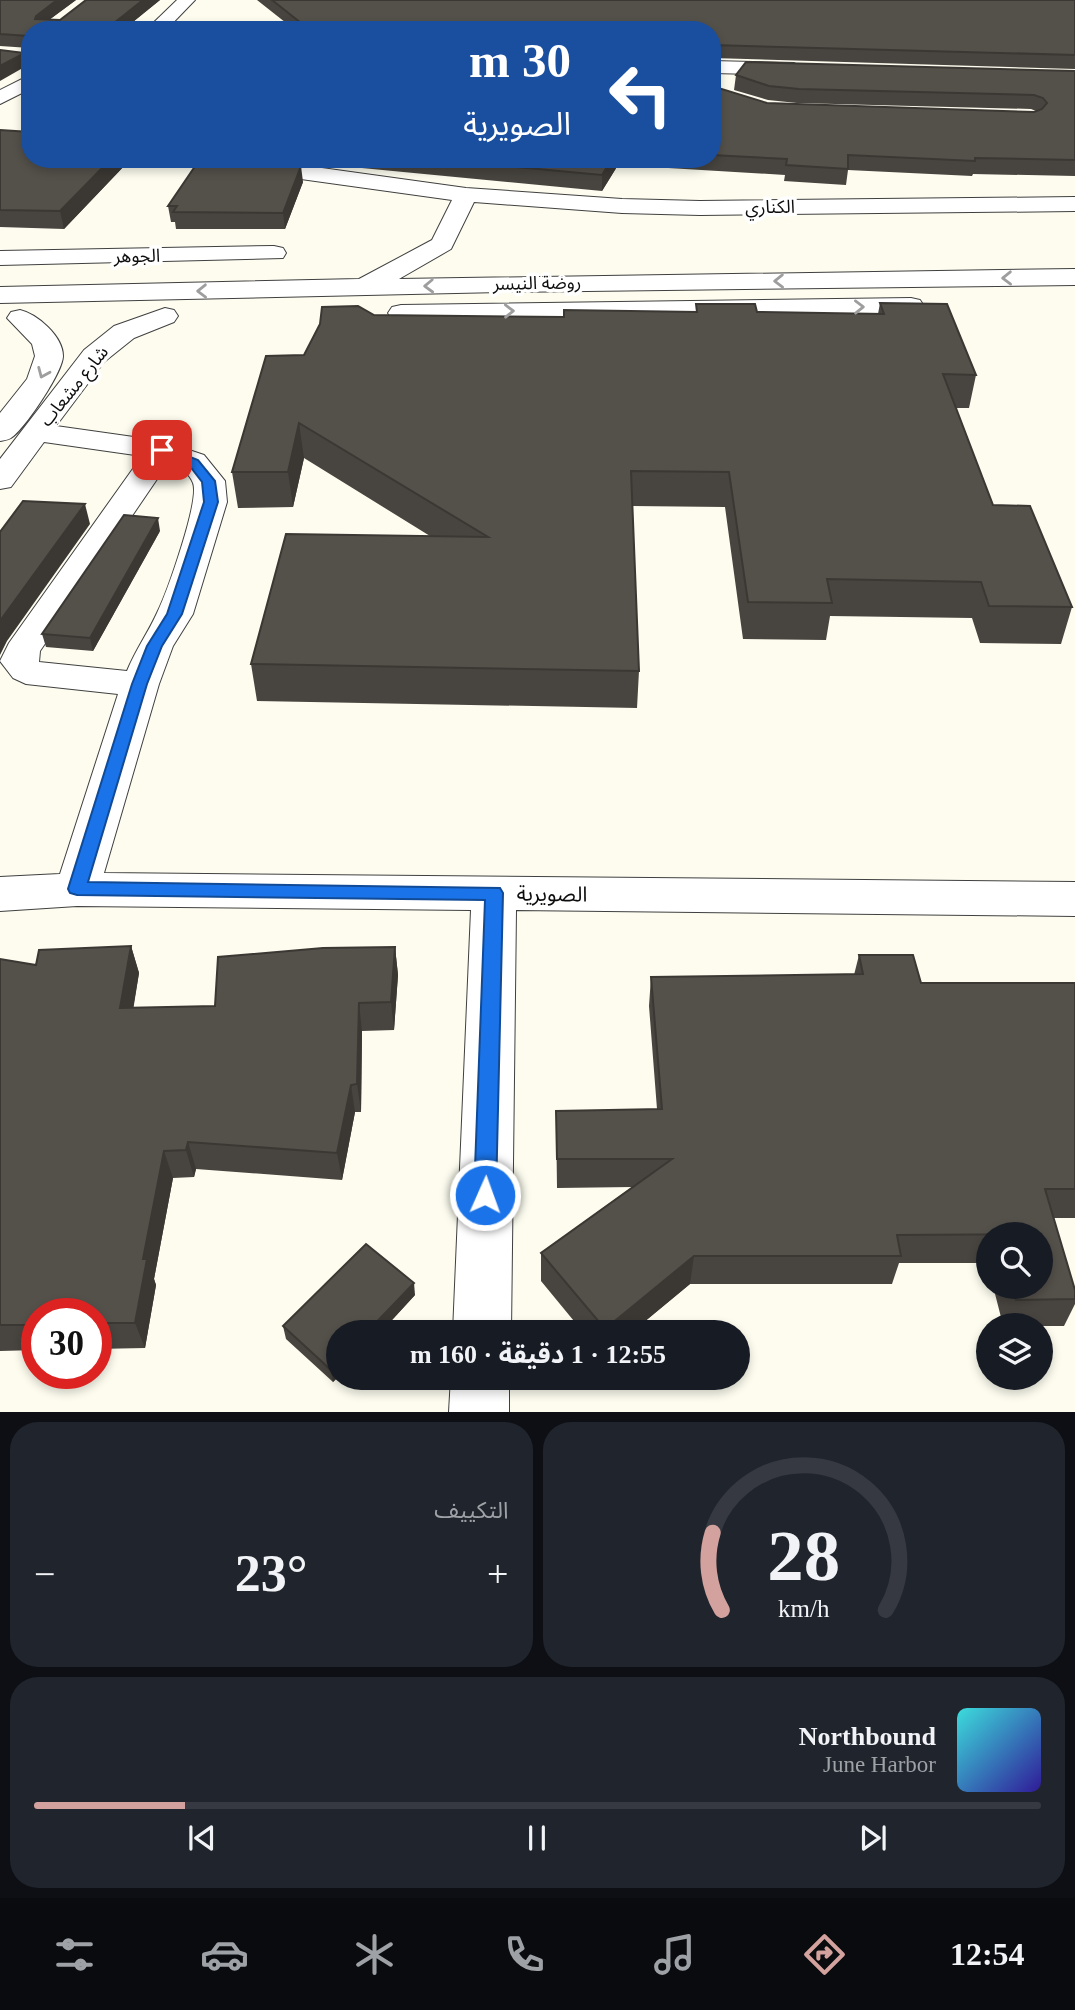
<!DOCTYPE html>
<html lang="ar">
<head>
<meta charset="utf-8">
<style>
	:root { --surface:#171b24; --page:#20242c; --text:#f1f3f6; --muted:#9ea1a6; --line:#363941; --accent:#d3a29e }
	body { margin:0; font-family:"Times New Roman","Noto Sans Arabic",serif; background:var(--page); color:var(--text); direction:rtl; height:100vh; display:flex; flex-direction:column; font-size:26px; white-space:nowrap }
	* { box-sizing:border-box; margin:0 }
	p { font-size:23px; color:var(--muted) }
	.icon { flex:none; width:38px; height:38px; fill:none; stroke:currentColor; stroke-width:2; stroke-linecap:round; stroke-linejoin:round }
	.map { position:relative; height:1412px; overflow:hidden; direction:ltr }
	.sheet { display:flex; flex-direction:column; gap:10px; padding:10px; background:#0d0f14; flex:1 }
	.sheet>* { flex:none }
	.top-card { position:absolute; left:21px; top:21px; width:700px; height:147px; border-radius:28px; box-shadow:0 4px 10px #0003; direction:rtl; background:#1a4fa0; color:#fff; overflow:hidden }
	.fabs { position:absolute; left:976px; top:1222px; display:grid; gap:14px }
	.fabs a { display:grid; place-items:center; width:77px; height:77px; border-radius:50%; background:var(--surface); box-shadow:0 4px 10px #0003; font-size:35px }
	.speed { position:absolute; left:21px; top:1298px; display:flex; gap:14px; font-size:35px; font-weight:700; text-align:center }
	.speed>* { display:grid; place-content:center; width:91px; height:91px; border-radius:50%; background:var(--surface); box-shadow:0 4px 10px #0003; line-height:1 }
	.speed .limit { border:10px solid #d22; background:#fff; color:#111 }
	.pin { position:absolute; display:grid; place-items:center; width:60px; height:60px; color:#fff; margin:-30px; border-radius:14px; box-shadow:0 4px 10px #0006 }
	.me { position:absolute; width:77px; margin:-38px; rotate:2deg; stroke-linejoin:round; filter:drop-shadow(0 0 5px #0008) }
	.turn { display:flex; align-items:center; gap:24px; height:147px; padding:0 35px; font-size:32px }
	.turn .icon { width:91px; height:91px; stroke-width:2.5 }
	.turn b { display:block; font-size:49px; line-height:60px }
	.big { font-size:52px; font-weight:700; line-height:1.1 }
	.sheet .tile { flex:1; display:flex; flex-direction:column; justify-content:center; gap:10px; min-width:0; padding:0 24px; border-radius:28px; background:var(--page) }
	.sheet .dial { align-items:center; gap:0 }
	.dial svg { height:182px; overflow:visible; fill:none; stroke:var(--line); stroke-width:7; stroke-linecap:round; text-anchor:middle }
	.dial text { fill:var(--text); stroke:none }
	.song { display:flex; align-items:center; gap:21px }
	.cover { width:84px; height:84px; border-radius:10px; background:linear-gradient(135deg,hsl(180 70% 55%),hsl(250 70% 35%)) }
	.played { height:7px; border-radius:4px; background:linear-gradient(90deg,var(--accent) 15%,var(--line) 15%) }
	.keys { display:flex; justify-content:space-around; direction:ltr }
	.heat { display:flex; justify-content:space-between; align-items:center; font-size:38px; direction:ltr }
	.sheet .tiles { flex:1; display:grid; gap:10px; grid-template-columns:1fr 1fr }
	.tile:last-child { grid-column:span 2 }
	.trip { position:absolute; left:326px; top:1320px; width:424px; height:70px; border-radius:35px; background:var(--surface); box-shadow:0 4px 10px #0003; font-weight:700; line-height:70px; text-align:center; direction:rtl }
	.dock { display:flex; height:112px; justify-content:space-around; align-items:center; background:#090b0e; color:var(--muted) }
	.dock .icon { width:49px; height:49px }
	.dock .selected { color:var(--accent) }
	.dock b { font-size:32px; color:var(--text) }
	.map>svg:first-child { display:block }
</style>
</head>
<body>
<div class="map">
<svg width="1075" height="1412" viewBox="0 0 1075 1412">
	<rect width="100%" height="100%" fill="#fdfcef"/>
	<g fill="none" stroke-linecap="round" stroke-linejoin="round">
		<defs>
			<g id="minor">
				<path d="M177,0H195L166,30H146Z"/>
				<path d="M712,61L794,63L804,69L794,75L712,73Z"/>
				<path d="M30,75V89L0,104V90Z"/>
				<path d="M257,159L466,188L622,199L700,201L1075,197V211L700,215L622,213L474,202L451,249L399,279L1075,269V285L501,292L0,303V287L359,279L432,240L452,200L251,172L243,170L240,165L243,160Z"/>
				<path d="M274,246L283,248L286,253L283,258L0,265V251Z"/>
				<path d="M911,298L920,300L924,306L920,312L911,314L401,321L392,319L388,313L392,307L401,305Z"/>
				<path d="M165,308L174,310L178,316L174,322L134,338L104,362L56,426L162,441L204,455L225,481L227,502L193,614L173,646L159,684L104,873L1075,882V916L516,910L511,1332H453L471,910L77,906L0,911V877L60,874L118,694L26,684L13,678L0,661L9,643L142,456L44,442L11,487L0,489V459L84,350L114,326ZM168,463C178,467 189,472 193,483C200,500 167,593 157,613C148,633 136,649 127,671L39,662L40,651Z"/>
				<path d="M20,310C37,314 63,336 63,356C63,372 24,430 11,438C8,440 4,440 0,441V413L27,379L35,356L32,344L7,318L11,312Z"/>
				<path d="M451,1377H509V1412H449Z"/>
			</g>
		</defs>
		<use href="#minor" stroke="#404040" stroke-width="2"/>
		<use href="#minor" fill="#fff" fill-rule="evenodd"/>
	</g>
	<g fill="#484540">
		<path d="M0,0H76L49,20H60L86,0H160L123,30H30V48L0,46Z"/>
		<path d="M257,0H1075V69L712,58V30H295Z"/>
		<path d="M712,61H719L718,76L713,83L715,87L767,103L1034,112L1036,111L1031,109L797,103L768,100L734,90L736,75L1075,71V176L973,174L972,176L848,170L846,185L784,181L785,175L618,165L602,191L268,159H712Z"/>
		<path d="M0,130L30,159L127,163L64,229L0,227Z"/>
		<path d="M303,182L285,229H176L175,222H171L168,206Z"/>
		<path d="M880,303L976,375L969,408H956L993,505L1072,607L1061,644L980,643L972,618L830,616L826,640L743,639L725,507L632,506L639,671L637,708L257,701L251,664L430,536L304,458L293,507L238,508L232,472L304,355L374,315L564,317L696,312V304L757,312L878,314Z"/>
		<path d="M160,531L93,651L46,647L42,634Z"/>
		<path d="M131,946L139,973L133,1008L215,1006L395,947L398,975L394,1030L362,1031L361,1112H355L342,1180L196,1169L194,1177L173,1178L154,1279L156,1285L145,1348L96,1349V1314H37V1350L0,1351V959L36,965Z"/>
		<path d="M859,955L921,983L1075,982V1218H1053L1075,1290V1304L1064,1326H1041V1325H1003L993,1286H1041V1234H989V1269L987,1263H899L892,1284H690L632,1332H583L541,1281V1253L632,1187L557,1188L556,1111L657,1109L649,1006L651,977L854,975Z"/>
		<path d="M415,1295L381,1332H338V1377L333,1382L286,1339L283,1326Z"/>
	</g>
	<g fill="#3b3834">
		<path d="M57,0H76L38,28L35,19L36,16Z"/>
		<path d="M143,0H160L123,30H115L114,23Z"/>
		<path d="M110,23L112,30H102Z"/>
		<path d="M25,53L28,65L0,81V66Z"/>
		<path d="M719,61L718,76L712,84V72Z"/>
		<path d="M111,159H126L127,163L64,229L60,211Z"/>
		<path d="M612,159H618V165L602,191V175Z"/>
		<path d="M301,166L303,182L285,229L283,213Z"/>
		<path d="M299,423L304,458L293,507L288,472Z"/>
		<path d="M85,504L90,524L7,641L0,655V621Z"/>
		<path d="M158,518L160,531L93,651L90,638Z"/>
		<path d="M131,946L139,973L129,1036L120,1008Z"/>
		<path d="M395,947L398,975L394,1030L391,1002Z"/>
		<path d="M359,1003L362,1031L361,1112L357,1084Z"/>
		<path d="M351,1085L355,1112L342,1180L337,1153Z"/>
		<path d="M188,1142L196,1169L194,1177L186,1150Z"/>
		<path d="M164,1151L173,1178L154,1279L156,1285L145,1348L135,1323L143,1259Z"/>
		<path d="M694,1256L690,1284L632,1332H605V1329Z"/>
		<path d="M414,1283L415,1295L381,1332H367Z"/>
		<path d="M338,1363V1377L333,1382L331,1370Z"/>
	</g>
	<g fill="#54504a" stroke="#3b3834" stroke-width="2">
		<path d="M0,0H57L36,16L35,19L60,20L86,0H143L114,23H110L102,30H30V49L28,36L0,34Z"/>
		<path d="M272,0H1075V55L712,45V30H337L339,27H306Z"/>
		<path d="M0,50L25,53L0,66Z"/>
		<path d="M712,61H719L712,72Z"/>
		<path d="M746,62L1075,71V160L975,158V161L848,155V169L786,165L787,159L712,155V80L715,87L767,103L1034,112L1042,109L1047,103L1043,98L1034,95L799,89L769,86L736,75Z"/>
		<path d="M0,130L30,132V159H111L60,211L0,210Z"/>
		<path d="M200,159H257L301,166L283,213L173,212L177,206H168Z"/>
		<path d="M432,159H612L602,175Z"/>
		<path d="M880,303L947,304L976,375L943,374L993,505L1030,506L1072,607L989,606L981,582L827,579L832,603L748,602L729,472L631,471L639,671L251,664L286,534L488,537L299,423L288,472H232L266,356L304,355L320,324L322,307L358,306L374,315L564,317V310L697,312L696,304H755L757,312L884,314Z"/>
		<path d="M23,501L85,504L0,621V532Z"/>
		<path d="M124,515L158,518L90,638L42,634Z"/>
		<path d="M131,946L120,1008L215,1006L218,957L323,948L395,947L391,1002L359,1003L357,1084L351,1085L337,1153L188,1142L186,1150L164,1151L143,1259H147L135,1323H96V1314H37V1325H0V959L36,965L39,950Z"/>
		<path d="M859,955H913L921,983H1075V1189H1045L1075,1290V1299L1016,1300L1012,1286H1041V1234L897,1235L901,1256H694L605,1329L541,1253L672,1159H557L556,1111L662,1109L651,977L863,974Z"/>
		<path d="M366,1244L414,1283L367,1332H338V1363L331,1370L283,1326Z"/>
	</g>
	<defs><path id="oneway-chevron" d="M-2-3.5L2.5 0L-2 3.5" fill="none" stroke-width="1.6" stroke-linecap="round" stroke-linejoin="round" transform="scale(1.75)"/></defs>
	<g stroke="#9e9e9e">
		<use href="#oneway-chevron" transform="translate(1007 278) rotate(179)"/>
		<use href="#oneway-chevron" transform="translate(779 281) rotate(179)"/>
		<use href="#oneway-chevron" transform="translate(429 286) rotate(178)"/>
		<use href="#oneway-chevron" transform="translate(202 291) rotate(179)"/>
		<use href="#oneway-chevron" transform="translate(859 307) rotate(-1)"/>
		<use href="#oneway-chevron" transform="translate(509 311) rotate(-1)"/>
		<use href="#oneway-chevron" transform="translate(43 373) rotate(113)"/>
	</g>
	<path fill="#1a73e8" stroke="#114b97" stroke-width="2" d="M162,446L198,460L215,481L218,502L182,614L162,646L147,684L88,882L500,888L503,893L496,1195L493,1202L485,1205L478,1202L474,1195L485,900L77,895L70,893L68,889L132,684L147,646L167,614L204,502L202,482L189,465L158,452L156,450Z"/>
	<g text-anchor="middle" dominant-baseline="central" stroke-width="7" stroke-linejoin="round" paint-order="stroke">
		<g font-size="18" fill="#0d0d0d" stroke="#fff">
			<text transform="translate(770 207) rotate(-1)">الكناري</text>
			<text transform="translate(137 256) rotate(-1)">الجوهر</text>
			<text transform="translate(537 283) rotate(-1)">روضة النيسر</text>
			<text transform="translate(74 386) rotate(-51)">شارع مشعاب</text>
		</g>
		<g font-size="21" fill="#0d0d0d" stroke="#fff">
			<text transform="translate(552 894) rotate(1)">الصويرية</text>
		</g>
	</g>
</svg>
<div class="fabs">
<a><svg class="icon" aria-label="search" viewBox="0 0 24 24"><circle cx="10" cy="10" r="6"/><path d="M15 15l6 6"/></svg></a>
<a><svg class="icon" aria-label="layers" viewBox="0 0 24 24"><path d="M12 4l9 5-9 5-9-5zM3 14l9 5 9-5"/></svg></a>
</div>
<div class="speed"><div class="limit">30</div></div>
<div class="pin" style="left:162px;top:450px;background:#d93025"><svg class="icon" aria-label="arrive" viewBox="0 0 24 24"><path d="M6 21V4h12l-3 4 3 4H6"/></svg></div>
<svg class="me" style="left:485px;top:1195px" viewBox="-20 -20 40 40"><circle r="17" fill="#1a73e8" stroke="#fff" stroke-width="3"/><path d="M0-11L8 9 0 5-8 9z" fill="#fff"/></svg>
<div class="trip">12:55 · 1 دقيقة · 160 m</div>
<div class="top-card">
<div class="turn"><svg class="icon" aria-label="left" viewBox="0 0 24 24"><path d="M17 20v-9H6M10 6l-5 5 5 5"/></svg><div><b>30 m</b>الصويرية</div></div>
</div>
</div>
<section class="sheet">
<div class="tiles">
<div class="tile dial"><svg viewBox="0 0 100 80">
<path d="M14 69A42 42 0 1 1 86 69"/>
<path d="M14 69A42 42 0 0 1 10 35" stroke="#d3a29e"/>
<text x="50" y="56" font-size="32" font-weight="700">28</text>
<text x="50" y="72" font-size="11">km/h</text>
</svg></div>
<div class="tile"><p>التكييف</p>
<div class="heat"><a>−</a><b class="big">23°</b><a>+</a></div>
</div>
<div class="tile">
<div class="song"><i class="cover"></i><div><b>Northbound</b><p>June Harbor</p></div></div>
<div class="played"></div>
<div class="keys"><svg class="icon" aria-label="previous" viewBox="0 0 24 24"><path d="M18 5L8 12l10 7zM5 5v14"/></svg><svg class="icon" aria-label="pause" viewBox="0 0 24 24"><path d="M8 5v14M16 5v14"/></svg><svg class="icon" aria-label="next" viewBox="0 0 24 24"><path d="M6 5l10 7-10 7zM19 5v14"/></svg></div>
</div>
</div>
</section>
<nav class="dock">
<b>12:54</b>
<svg class="icon selected" aria-label="directions" viewBox="0 0 24 24"><path d="M12 3l9 9-9 9-9-9zM9 14v-3h6M13 9l2 2-2 2"/></svg>
<svg class="icon" aria-label="music" viewBox="0 0 24 24"><path d="M9 18V5l10-2v13"/><circle cx="6" cy="18" r="3"/><circle cx="16" cy="16" r="3"/></svg>
<svg class="icon" aria-label="phone" viewBox="0 0 24 24"><path d="M5 4h4l2 5-3 2q2 4 5 5l2-3 5 2v4C11 20 4 13 5 4z"/></svg>
<svg class="icon" aria-label="climate" viewBox="0 0 24 24"><path d="M12 3v18M4 7l16 10M4 17L20 7"/></svg>
<svg class="icon" aria-label="car" viewBox="0 0 24 24"><path d="M5 17H2v-5l4-1 3-4h7l3 4 3 1v5h-3M9 17h6M6 11h13"/><circle cx="7" cy="17" r="2"/><circle cx="17" cy="17" r="2"/></svg>
<svg class="icon" aria-label="filters" viewBox="0 0 24 24"><path d="M4 7h16M4 17h16"/><circle cx="9" cy="7" r="2"/><circle cx="15" cy="17" r="2"/></svg>
</nav>
</body>
</html>
